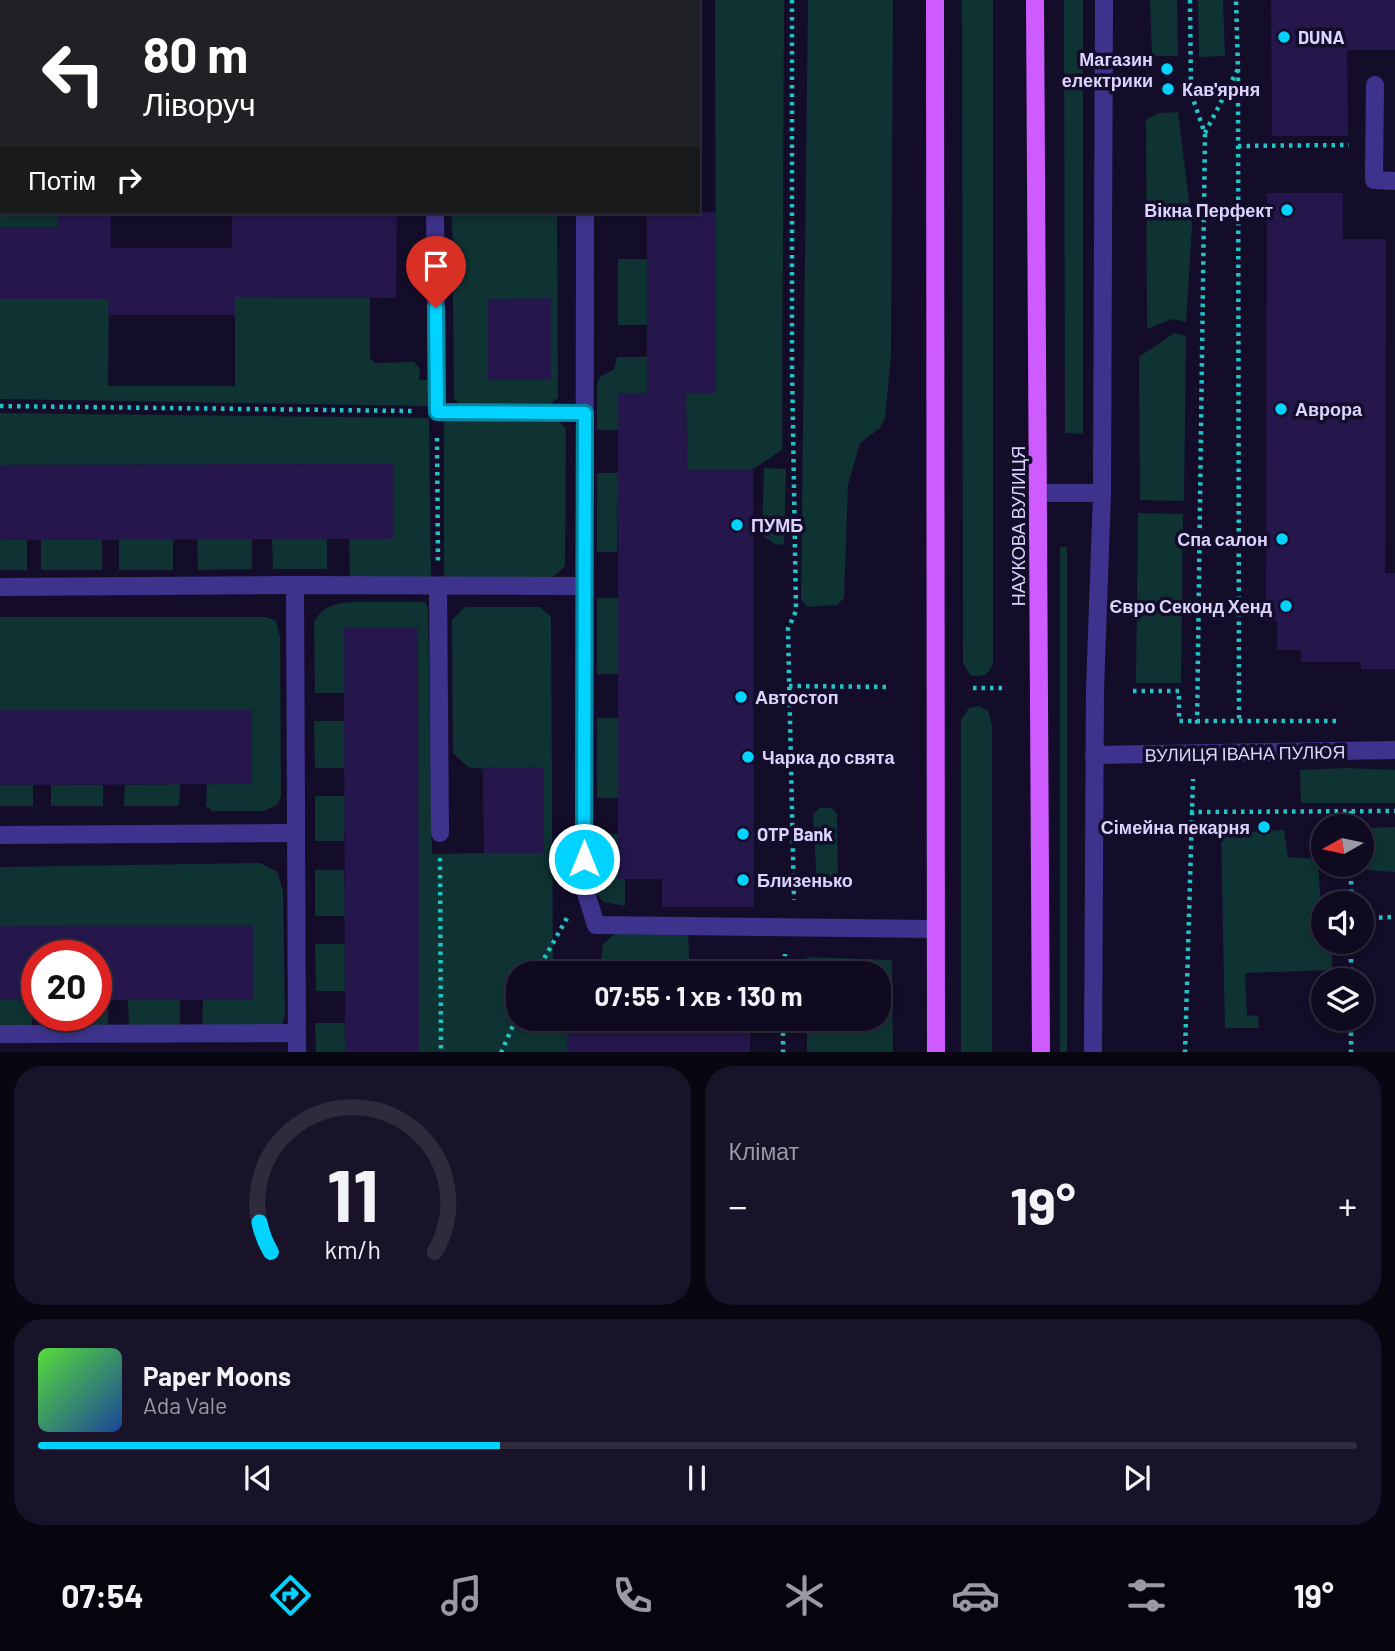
<!DOCTYPE html>
<html lang="uk">
<head>
<meta charset="utf-8">
<style>
	:root { --surface:#0f0a1f; --page:#181328; --text:#f1f3f6; --muted:#9b9aa4; --line:#2f2b3d; --accent:#00d3ff }
	body { margin:0; font-family:Barlow,sans-serif; background:var(--page); color:var(--text); height:100vh; display:flex; flex-direction:column; font-size:26px; white-space:nowrap }
	* { box-sizing:border-box; margin:0 }
	p { font-size:23px; color:var(--muted) }
	.icon { flex:none; width:38px; height:38px; fill:none; stroke:currentColor; stroke-width:2; stroke-linecap:round; stroke-linejoin:round }
	.map { position:relative; height:1052px; overflow:hidden }
	.side { display:flex; flex-direction:column; gap:14px; padding:14px; background:#080611; flex:1 }
	.side>* { flex:none }
	.hud { position:absolute; left:0px; top:0px; width:700px; height:214px; box-shadow:0 4px 10px #0003,0 0 0 2px var(--line); background:#202124; color:#fff; overflow:hidden }
	.needle { width:46px; rotate:261deg }
	.buttons { position:absolute; left:1311px; top:814px; display:grid; gap:14px }
	.buttons a { display:grid; place-items:center; width:63px; height:63px; border-radius:50%; background:var(--surface); box-shadow:0 4px 10px #0003,0 0 0 2px var(--line); font-size:35px }
	.speed { position:absolute; left:21px; top:940px; display:flex; gap:14px; font-size:35px; font-weight:700; text-align:center }
	.speed>* { display:grid; place-content:center; width:91px; height:91px; border-radius:50%; background:var(--surface); box-shadow:0 4px 10px #0003,0 0 0 2px var(--line); line-height:1 }
	.speed .limit { border:10px solid #d22; background:#fff; color:#111 }
	.pin { position:absolute; display:grid; place-items:center; width:60px; height:60px; color:#fff; margin:-72px -30px; border-radius:50% 50% 50% 0; rotate:-45deg; box-shadow:0 0 7px #0007 }
	.pin .icon { rotate:45deg }
	.me { position:absolute; width:77px; margin:-38px; rotate:0deg; stroke-linejoin:round; filter:drop-shadow(0 0 5px #0008) }
	.turn { display:flex; align-items:center; gap:24px; height:147px; padding:0 28px; font-size:32px }
	.turn .icon { width:91px; height:91px; stroke-width:2.5 }
	.turn b { display:block; font-size:49px; line-height:60px }
	.then { display:flex; align-items:center; height:66px; padding:0 28px; background:#0003; gap:14px; font-size:26px }
	.big { font-size:52px; font-weight:700; line-height:1.1 }
	.side .tile { flex:1; display:flex; flex-direction:column; justify-content:center; gap:10px; min-width:0; padding:0 24px; border-radius:28px; background:var(--page) }
	.side .dial { align-items:center; gap:0 }
	.dial svg { height:182px; overflow:visible; fill:none; stroke:var(--line); stroke-width:7; stroke-linecap:round; text-anchor:middle }
	.dial text { fill:var(--text); stroke:none }
	.song { display:flex; align-items:center; gap:21px }
	.cover { width:84px; height:84px; border-radius:10px; background:linear-gradient(135deg,hsl(110 70% 55%),hsl(220 70% 35%)) }
	.played { height:7px; border-radius:4px; background:linear-gradient(90deg,var(--accent) 35%,var(--line) 35%) }
	.keys { display:flex; justify-content:space-around; direction:ltr }
	.heat { display:flex; justify-content:space-between; align-items:center; font-size:38px; direction:ltr }
	.side .tiles { flex:1; display:grid; gap:14px; grid-template-columns:1fr 1fr }
	.tile:last-child { grid-column:span 2 }
	.trip { position:absolute; left:506px; top:961px; width:385px; height:70px; border-radius:28px; background:var(--surface); box-shadow:0 4px 10px #0003,0 0 0 2px var(--line); font-weight:700; line-height:70px; text-align:center }
	.tab-bar { display:flex; height:112px; justify-content:space-around; align-items:center; background:#06040c; color:var(--muted) }
	.tab-bar .icon { width:49px; height:49px }
	.tab-bar .active { color:var(--accent) }
	.tab-bar b { font-size:32px; color:var(--text) }
	.map>svg:first-child { display:block }
</style>
</head>
<body>
<div class="map">
<svg width="1395" height="1053" viewBox="0 0 1395 1053">
	<rect width="100%" height="100%" fill="#140d29"/>
	<g fill="#0f3233">
		<rect x="450" y="0" width="107" height="2"/>
		<path d="M715,0H784L782,450L753,469H687L686,393H716Z"/>
		<path d="M808,0H893L891,355L885,418L880,428L860,443L848,485L844,598L837,605L807,607L801,599Z"/>
		<path d="M962,0H993V663C990,674 982,678 970,675L963,663Z"/>
		<path d="M1064,0H1083V434L1065,433Z"/>
		<path d="M1150,0H1177L1178,56H1152Z"/>
		<path d="M1198,0H1223L1225,56L1199,57Z"/>
		<path d="M0,14L2,212H57V227H0Z"/>
		<path d="M1178,112L1192,225L1186,322L1172,319L1147,329L1146,120L1158,113Z"/>
		<path d="M452,212H557L558,398L550,404L458,403L454,398Z"/>
		<rect x="618" y="259" width="29" height="66"/>
		<path d="M235,297L370,298V358L375,363L414,362L420,369L419,380H428L429,406L0,399V299H109L108,386H235Z"/>
		<path d="M1174,333L1186,336L1184,501L1140,500L1139,357Z"/>
		<path d="M617,357H647V393H618V430H597V384L600,376L614,370Z"/>
		<path d="M0,413L429,418L431,578H350L349,539H393V464L0,465Z"/>
		<path d="M444,418L557,419L566,429L565,566L552,578H444Z"/>
		<path d="M764,468L786,469L784,545L775,544L762,535Z"/>
		<path d="M597,473H618L617,552H597Z"/>
		<path d="M1138,513L1183,514L1181,683H1136Z"/>
		<rect x="119" y="539" width="54" height="31"/>
		<path d="M197,539H252V569L198,570Z"/>
		<path d="M272,539H327V569H273Z"/>
		<rect x="0" y="540" width="27" height="30"/>
		<rect x="41" y="540" width="61" height="30"/>
		<path d="M1060,547H1067V1053L1060,1052Z"/>
		<rect x="597" y="598" width="21" height="76"/>
		<path d="M351,602H425L428,607L432,854L484,853L483,769L468,767L453,753L452,620L465,607H540L551,617L553,973H518V1018L553,1019V1030H567V1052H419L418,628L344,693H315L314,623C322,606 333,604 351,602Z"/>
		<path d="M0,617H266L276,621L280,637L281,796L277,805L263,811H212L206,806L207,784H252L251,710L0,711Z"/>
		<path d="M979,706L988,711L992,725V1052H961V720L969,708Z"/>
		<path d="M597,718H618L619,798H597Z"/>
		<path d="M314,721H344V768H315Z"/>
		<path d="M1346,768L1395,770V803H1301L1300,770Z"/>
		<path d="M180,784L179,806H124L125,785Z"/>
		<rect x="0" y="785" width="33" height="21"/>
		<rect x="51" y="785" width="52" height="21"/>
		<path d="M315,796H345L344,841H315Z"/>
		<path d="M819,808H832L837,814L838,883L832,889H821L817,884L813,815Z"/>
		<path d="M1395,827V872L1367,870L1370,828Z"/>
		<path d="M1284,830L1288,857L1318,859L1323,942H1332V970L1245,973L1247,1016L1258,1015L1259,1028H1225L1221,833Z"/>
		<path d="M597,833L618,834V879H625V906L603,902C591,888 595,879 597,864C599,854 597,843 597,833Z"/>
		<path d="M260,863L277,872L283,890L285,1015L281,1027L202,1030L203,1000L253,999V925L0,926V867Z"/>
		<path d="M315,870H344L345,916H315Z"/>
		<path d="M616,933H688L690,973H600L603,944Z"/>
		<path d="M315,944H345V991H316Z"/>
		<path d="M807,957L892,960L893,1052H807V1019L878,1018V973H807Z"/>
		<rect x="0" y="1000" width="32" height="31"/>
		<path d="M96,1000H108V1031H56V1015H96Z"/>
		<path d="M128,1000H180V1031H129Z"/>
		<path d="M315,1023H345V1052H316Z"/>
	</g>
	<g fill="#25174c">
		<path d="M1271,0H1395V50H1347L1348,136H1272Z"/>
		<path d="M1267,193H1343V239H1386L1385,573H1395V669H1361V662H1301V650H1277V621H1266Z"/>
		<path d="M57,212H111V248H232V212H397L396,298L235,297V315H108L109,299H0V227H57Z"/>
		<path d="M647,212H716V393H686L687,469H753L754,907H662V879H618V393H647Z"/>
		<path d="M551,298V380H488V299Z"/>
		<path d="M393,464V539L0,540V465Z"/>
		<path d="M344,628H418L419,1053H345Z"/>
		<path d="M0,710H252V784L0,785Z"/>
		<path d="M543,767L544,853H484L483,768Z"/>
		<path d="M253,925V1000H96V956H37V1000H0V926Z"/>
		<rect x="567" y="1018" width="183" height="35"/>
	</g>
	<g fill="none" stroke-linecap="round" stroke-linejoin="round">
		<g stroke="#22c3c5" stroke-width="4.5" stroke-dasharray="3.5 5" stroke-linecap="butt">
			<path d="M792,0V365L796,611L788,629L794,900"/>
			<path d="M1190,0L1191,93L1205,134L1197,728"/>
			<path d="M1238,69L1239,719"/>
			<path d="M1205,133L1238,69L1236,0"/>
			<path d="M1238,146L1349,145"/>
			<path d="M0,406L412,411"/>
			<path d="M437,438L438,562"/>
			<path d="M789,686L891,687"/>
			<path d="M973,688H1005"/>
			<path d="M1133,691H1179V721H1340"/>
			<path d="M1351,811V826"/>
			<path d="M1190,812L1395,811"/>
			<path d="M440,858L441,1053"/>
			<path d="M1351,864V903"/>
			<path d="M1362,918L1395,917"/>
			<path d="M1351,942V980"/>
			<path d="M536,973L567,918"/>
			<path d="M784,973L785,954"/>
			<path d="M501,1053L518,1014"/>
			<path d="M783,1053V1018"/>
			<path d="M1185,1053L1193,779"/>
			<path d="M1351,1053V1018"/>
		</g>
		<g stroke="#3d338c" stroke-width="18">
			<path d="M585,2V0"/>
			<path d="M1375,85L1374,180L1395,181"/>
			<path d="M435,212L437,412L585,413"/>
			<path d="M585,212L584,887L596,925L936,929"/>
			<path d="M1039,493H1102"/>
			<path d="M438,586L440,833"/>
			<path d="M0,587L295,585"/>
			<path d="M1094,755L1395,750"/>
			<path d="M0,835L296,833"/>
			<path d="M0,1034L297,1033"/>
			<path d="M297,1053L295,585L584,586"/>
			<path d="M1093,1053L1095,690L1102,493L1104,0"/>
		</g>
		<g stroke="#ce5bff" stroke-width="18">
			<path d="M935,0L936,1053"/>
			<path d="M1035,0L1041,1053"/>
		</g>
	</g>
	<g fill="none" stroke-linecap="round" stroke-linejoin="round">
		<defs>
			<path id="route" d="M436,308L437,412L585,413L584,859"/>
		</defs>
		<use href="#route" stroke="#0089a6" stroke-width="18"/>
		<use href="#route" stroke="#00d3ff" stroke-width="12"/>
	</g>
	<g fill="#00d3ff" stroke="#140d29" stroke-width="2.5">
		<circle cx="1284" cy="37" r="7"/>
		<circle cx="1167" cy="69" r="7"/>
		<circle cx="1168" cy="89" r="7"/>
		<circle cx="1287" cy="210" r="7"/>
		<circle cx="1281" cy="409" r="7"/>
		<circle cx="737" cy="525" r="7"/>
		<circle cx="1282" cy="539" r="7"/>
		<circle cx="1286" cy="606" r="7"/>
		<circle cx="741" cy="697" r="7"/>
		<circle cx="748" cy="757" r="7"/>
		<circle cx="1264" cy="827" r="7"/>
		<circle cx="743" cy="834" r="7"/>
		<circle cx="743" cy="880" r="7"/>
	</g>
	<g text-anchor="middle" dominant-baseline="central" stroke-width="7" stroke-linejoin="round" paint-order="stroke">
		<g font-size="18" font-weight="bold" fill="#dcd4ff" stroke="#140d29" text-anchor="start">
			<text x="1298" y="37">DUNA</text>
			<text x="1153" y="59" text-anchor="end">Магазин<tspan x="1153" dy="21">електрики</tspan></text>
			<text x="1182" y="89">Кав'ярня</text>
			<text x="1273" y="210" text-anchor="end">Вікна Перфект</text>
			<text x="1295" y="409">Аврора</text>
			<text x="751" y="525">ПУМБ</text>
			<text x="1268" y="539" text-anchor="end">Спа салон</text>
			<text x="1272" y="606" text-anchor="end">Євро Секонд Хенд</text>
			<text x="755" y="697">Автостоп</text>
			<text x="762" y="757">Чарка до свята</text>
			<text x="1250" y="827" text-anchor="end">Сімейна пекарня</text>
			<text x="757" y="834">OTP Bank</text>
			<text x="757" y="880">Близенько</text>
		</g>
		<g font-size="18" fill="#dcd4ff" stroke="#140d29">
			<text transform="translate(1018 526) rotate(-90)">НАУКОВА ВУЛИЦЯ</text>
			<text transform="translate(1245 753) rotate(-1)">ВУЛИЦЯ ІВАНА ПУЛЮЯ</text>
		</g>
	</g>
</svg>
<div class="buttons">
<a><svg class="needle" viewBox="-14 -14 28 28"><path d="M0-13l5 13h-10z" fill="#e53935"/><path d="M0 13l5-13h-10z" fill="#9b9aa4"/></svg></a>
<a><svg class="icon" aria-label="sound" viewBox="0 0 24 24"><path d="M4 9h4l5-4v14l-5-4H4zM17 9q2 3 0 6"/></svg></a>
<a><svg class="icon" aria-label="layers" viewBox="0 0 24 24"><path d="M12 4l9 5-9 5-9-5zM3 14l9 5 9-5"/></svg></a>
</div>
<div class="speed"><div class="limit">20</div></div>
<div class="pin" style="left:436px;top:308px;background:#d93025"><svg class="icon" aria-label="arrive" viewBox="0 0 24 24"><path d="M6 21V4h12l-3 4 3 4H6"/></svg></div>
<svg class="me" style="left:584px;top:859px" viewBox="-20 -20 40 40"><circle r="17" fill="#00d3ff" stroke="#fff" stroke-width="3"/><path d="M0-11L8 9 0 5-8 9z" fill="#fff"/></svg>
<div class="trip">07:55 · 1 хв · 130 m</div>
<div class="hud">
<div class="turn"><svg class="icon" aria-label="left" viewBox="0 0 24 24"><path d="M17 20v-9H6M10 6l-5 5 5 5"/></svg><div><b>80 m</b>Ліворуч</div></div>
<div class="then">Потім<svg class="icon" aria-label="right" viewBox="0 0 24 24"><path d="M7 20v-9h11M14 6l5 5-5 5"/></svg></div>
</div>
</div>
<section class="side">
<div class="tiles">
<div class="tile dial"><svg viewBox="0 0 100 80">
<path d="M14 69A42 42 0 1 1 86 69"/>
<path d="M14 69A42 42 0 0 1 9 56" stroke="#00d3ff"/>
<text x="50" y="56" font-size="32" font-weight="700">11</text>
<text x="50" y="72" font-size="11">km/h</text>
</svg></div>
<div class="tile"><p>Клімат</p>
<div class="heat"><a>−</a><b class="big">19°</b><a>+</a></div>
</div>
<div class="tile">
<div class="song"><i class="cover"></i><div><b>Paper Moons</b><p>Ada Vale</p></div></div>
<div class="played"></div>
<div class="keys"><svg class="icon" aria-label="previous" viewBox="0 0 24 24"><path d="M18 5L8 12l10 7zM5 5v14"/></svg><svg class="icon" aria-label="pause" viewBox="0 0 24 24"><path d="M8 5v14M16 5v14"/></svg><svg class="icon" aria-label="next" viewBox="0 0 24 24"><path d="M6 5l10 7-10 7zM19 5v14"/></svg></div>
</div>
</div>
</section>
<nav class="tab-bar">
<b>07:54</b>
<svg class="icon active" aria-label="directions" viewBox="0 0 24 24"><path d="M12 3l9 9-9 9-9-9zM9 14v-3h6M13 9l2 2-2 2"/></svg>
<svg class="icon" aria-label="music" viewBox="0 0 24 24"><path d="M9 18V5l10-2v13"/><circle cx="6" cy="18" r="3"/><circle cx="16" cy="16" r="3"/></svg>
<svg class="icon" aria-label="phone" viewBox="0 0 24 24"><path d="M5 4h4l2 5-3 2q2 4 5 5l2-3 5 2v4C11 20 4 13 5 4z"/></svg>
<svg class="icon" aria-label="climate" viewBox="0 0 24 24"><path d="M12 3v18M4 7l16 10M4 17L20 7"/></svg>
<svg class="icon" aria-label="car" viewBox="0 0 24 24"><path d="M5 17H2v-5l4-1 3-4h7l3 4 3 1v5h-3M9 17h6M6 11h13"/><circle cx="7" cy="17" r="2"/><circle cx="17" cy="17" r="2"/></svg>
<svg class="icon" aria-label="filters" viewBox="0 0 24 24"><path d="M4 7h16M4 17h16"/><circle cx="9" cy="7" r="2"/><circle cx="15" cy="17" r="2"/></svg>
<b>19°</b>
</nav>
</body>
</html>
